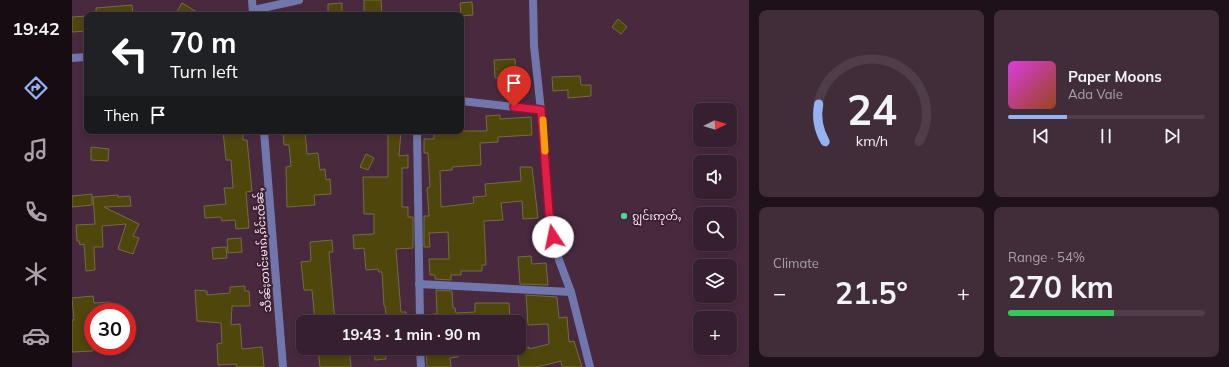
<!DOCTYPE html>
<html lang="en">
<head>
<meta charset="utf-8">
<style>
	:root { --surface:#361f2e; --page:#412c3a; --text:#f1f3f6; --muted:#aaa2aa; --line:#503d4a; --accent:#95b2f1 }
	body { margin:0; font-family:Mulish,"Noto Sans Myanmar",sans-serif; background:var(--page); color:var(--text); height:100vh; display:flex; flex-direction:column; font-size:15px; white-space:nowrap }
	* { box-sizing:border-box; margin:0 }
	p { font-size:13px; color:var(--muted) }
	.icon { flex:none; width:22px; height:22px; fill:none; stroke:currentColor; stroke-width:2; stroke-linecap:round; stroke-linejoin:round }
	.map { position:relative; flex:1; overflow:hidden }
	.drawer { display:flex; flex-direction:column; gap:10px; padding:10px; background:#1e1119; width:480px }
	.drawer>* { flex:none }
	.guide { position:absolute; left:12px; top:12px; width:380px; height:122px; border-radius:8px; box-shadow:0 2px 6px #0003,0 0 0 1px var(--line); background:#202124; color:#fff; overflow:hidden }
	.needle { width:26px; rotate:85deg }
	.buttons { position:absolute; left:621px; top:103px; display:grid; gap:8px }
	.buttons a { display:grid; place-items:center; width:44px; height:44px; border-radius:8px; background:var(--surface); box-shadow:0 2px 6px #0003,0 0 0 1px var(--line); font-size:20px }
	.speed { position:absolute; left:12px; top:303px; display:flex; gap:8px; font-size:20px; font-weight:700; text-align:center }
	.speed>* { display:grid; place-content:center; width:52px; height:52px; border-radius:50%; background:var(--surface); box-shadow:0 2px 6px #0003,0 0 0 1px var(--line); line-height:1 }
	.speed .limit { border:6px solid #d22; background:#fff; color:#111 }
	.pin { position:absolute; display:grid; place-items:center; width:34px; height:34px; color:#fff; margin:-41px -17px; border-radius:50% 50% 50% 0; rotate:-45deg; box-shadow:0 0 4px #0007 }
	.pin .icon { rotate:45deg }
	.me { position:absolute; width:44px; margin:-22px; rotate:349deg; stroke-linejoin:round; filter:drop-shadow(0 0 3px #0008) }
	.turn { display:flex; align-items:center; gap:14px; height:84px; padding:0 20px; font-size:18px }
	.turn .icon { width:52px; height:52px; stroke-width:2.5 }
	.turn b { display:block; font-size:28px; line-height:34px }
	.then { display:flex; align-items:center; height:38px; padding:0 20px; background:#0003; gap:8px; font-size:15px }
	.big { font-size:30px; font-weight:700; line-height:1.1 }
	.drawer .widget { flex:1; display:flex; flex-direction:column; justify-content:center; gap:6px; min-width:0; padding:0 14px; border-radius:8px; background:var(--page) }
	.drawer .dial { align-items:center; gap:0 }
	.dial svg { height:104px; overflow:visible; fill:none; stroke:var(--line); stroke-width:7; stroke-linecap:round; text-anchor:middle }
	.dial text { fill:var(--text); stroke:none }
	.song { display:flex; align-items:center; gap:12px }
	.cover { width:48px; height:48px; border-radius:6px; background:linear-gradient(135deg,hsl(300 70% 55%),hsl(20 70% 35%)) }
	.played { height:4px; border-radius:2px; background:linear-gradient(90deg,var(--accent) 30%,var(--line) 30%) }
	.keys { display:flex; justify-content:space-around; direction:ltr }
	.heat { display:flex; justify-content:space-between; align-items:center; font-size:22px; direction:ltr }
	.charge { height:6px; border-radius:3px; background:linear-gradient(90deg,#34c759 54%,var(--line) 0) }
	.drawer .tiles { flex:1; display:grid; gap:10px; grid-template-columns:repeat(2,1fr) }
	.trip { position:absolute; left:224px; top:315px; width:230px; height:40px; border-radius:8px; background:var(--surface); box-shadow:0 2px 6px #0003,0 0 0 1px var(--line); font-weight:700; line-height:40px; text-align:center }
	main { display:flex; flex:1; min-height:0 }
	.menu { display:flex; flex-direction:column; width:72px; justify-content:space-around; align-items:center; background:#160c12; color:var(--muted) }
	.menu .icon { width:28px; height:28px }
	.menu .on { color:var(--accent) }
	.menu b { font-size:18px; color:var(--text) }
	.map>svg:first-child { display:block }
</style>
</head>
<body>
<main>
<nav class="menu">
<b>19:42</b>
<svg class="icon on" aria-label="directions" viewBox="0 0 24 24"><path d="M12 3l9 9-9 9-9-9zM9 14v-3h6M13 9l2 2-2 2"/></svg>
<svg class="icon" aria-label="music" viewBox="0 0 24 24"><path d="M9 18V5l10-2v13"/><circle cx="6" cy="18" r="3"/><circle cx="16" cy="16" r="3"/></svg>
<svg class="icon" aria-label="phone" viewBox="0 0 24 24"><path d="M5 4h4l2 5-3 2q2 4 5 5l2-3 5 2v4C11 20 4 13 5 4z"/></svg>
<svg class="icon" aria-label="climate" viewBox="0 0 24 24"><path d="M12 3v18M4 7l16 10M4 17L20 7"/></svg>
<svg class="icon" aria-label="car" viewBox="0 0 24 24"><path d="M5 17H2v-5l4-1 3-4h7l3 4 3 1v5h-3M9 17h6M6 11h13"/><circle cx="7" cy="17" r="2"/><circle cx="17" cy="17" r="2"/></svg>
</nav>
<div class="map">
<svg width="677" height="367" viewBox="0 0 677 367">
	<rect width="100%" height="100%" fill="#48293e"/>
	<g fill="#4f460c" stroke="#736c45">
		<path d="M292,0H309L310,14L292,15Z"/>
		<path d="M400,2L401,15L389,16L388,3Z"/>
		<path d="M110,3L130,15H103Z"/>
		<path d="M270,3V15H256V4Z"/>
		<path d="M60,5L61,15H24V8Z"/>
		<path d="M15,16V31L0,32V17Z"/>
		<path d="M546,19L555,27L549,34L540,27Z"/>
		<path d="M443,59L444,78H423L422,60Z"/>
		<path d="M508,76L509,85H519V96L496,98V90L481,91L480,77Z"/>
		<path d="M428,115V119L459,117L460,135L426,137V142L408,143L409,165L380,167V170L368,171L369,207L402,203L401,197L414,196L413,184L449,181L448,167H460L466,218L451,219L450,201L429,203L431,220L412,221L414,265H410V271H389V275H379V280L363,279V275H358L357,259H377L376,232L357,233L358,247H352V216H357L355,188L358,187L356,153H352V139H362V131H415L414,116Z"/>
		<path d="M151,131H171V140H175L180,191L174,192L177,228L164,229L163,220L150,221L149,217L133,218L132,206L154,204L152,188H161L159,160H154Z"/>
		<path d="M211,131H233L235,154L246,153L248,170L253,169L254,180L258,179L259,194L242,195L243,205L215,207L214,167L219,166L217,145H212Z"/>
		<path d="M316,131H329L327,156L336,155V168H330V207H336V217H341V248L324,249L329,312H334L335,322H315L313,306H312L310,272H307L306,269L294,270L292,248L282,249L281,235L302,234V214H292L291,177H316Z"/>
		<path d="M19,147L37,149L36,161L19,160Z"/>
		<path d="M294,154L302,158L296,170L288,167Z"/>
		<path d="M20,194V205L0,207V196Z"/>
		<path d="M46,195V197L58,196L59,206L32,207L67,224L61,236L67,238L61,254L46,249L54,224L30,226L31,247H22L23,270L14,271L12,244L8,245L7,241H5L4,225L23,224L21,197Z"/>
		<path d="M169,238L170,252L156,253L155,239Z"/>
		<path d="M260,240L261,252H257L263,322H243L240,290H232L229,262L239,261L238,242Z"/>
		<path d="M154,247L155,258L141,259L140,248Z"/>
		<path d="M459,256L460,264L474,263L476,285L448,284L446,257Z"/>
		<path d="M173,286V291H177L178,306H160L159,325L168,324L170,349L190,347L192,367H165L164,364L146,365L145,344L150,343L149,323L125,321L123,290L135,291V295L158,293V287Z"/>
		<path d="M364,290L380,291L381,308H383L384,313L403,312V303H437L438,322H415V320L362,322L361,314H365Z"/>
		<path d="M454,295L485,297L487,318L495,317L497,342L502,341L510,367H490L489,361L465,367H447L445,349L457,347V349L477,344L476,324L456,325Z"/>
		<path d="M21,296L22,303L38,302L39,312H21V351L0,352V320H2L0,298Z"/>
		<path d="M277,348L279,367H248L246,349Z"/>
		<path d="M302,348H313L314,359L303,360Z"/>
		<path d="M354,348H385L386,357L378,358L379,367H355Z"/>
	</g>
	<g fill="none" stroke-linecap="round" stroke-linejoin="round">
		<g stroke="#7176ac" stroke-width="8">
			<path d="M180,0L181,14"/>
			<path d="M461,0L462,46L470,120L478,225L487,260L499,292L518,367"/>
			<path d="M181,10L227,0"/>
			<path d="M0,58L15,57"/>
			<path d="M389,101L469,110"/>
			<path d="M192,131L211,367"/>
			<path d="M345,131L348,322"/>
			<path d="M347,284L499,292"/>
			<path d="M348,348L349,367"/>
		</g>
	</g>
	<g fill="none" stroke-linecap="round" stroke-linejoin="round">
		<defs>
			<path id="route" d="M442,107L469,110L478,225L481,237"/>
		</defs>
		<use href="#route" stroke="#92132f" stroke-width="10"/>
		<use href="#route" stroke="#e11d48" stroke-width="7"/>
		<path stroke="#f59e0b" stroke-width="7" d="M471,120L473,151"/>
	</g>
	<circle fill="#52d397" stroke="#3d1f34" stroke-width="1.5" cx="552" cy="216" r="4"/>
	<g text-anchor="middle" dominant-baseline="central" stroke-width="4" stroke-linejoin="round" paint-order="stroke">
		<g font-size="11" fill="#fdecf7" stroke="#3d1f34" text-anchor="start">
			<text x="560" y="216">ၵျွင်းဢုတ်ႇ</text>
		</g>
		<g font-size="11" fill="#fdecf7" stroke="#3d1f34">
			<text transform="translate(191 250) rotate(-94)">သဵၼ်ႈတၢင်းမၢၵ်ႇၵႅင်းၸႅၼ်ႇ</text>
		</g>
	</g>
</svg>
<div class="buttons">
<a><svg class="needle" viewBox="-14 -14 28 28"><path d="M0-13l5 13h-10z" fill="#e53935"/><path d="M0 13l5-13h-10z" fill="#aaa2aa"/></svg></a>
<a><svg class="icon" aria-label="sound" viewBox="0 0 24 24"><path d="M4 9h4l5-4v14l-5-4H4zM17 9q2 3 0 6"/></svg></a>
<a><svg class="icon" aria-label="search" viewBox="0 0 24 24"><circle cx="10" cy="10" r="6"/><path d="M15 15l6 6"/></svg></a>
<a><svg class="icon" aria-label="layers" viewBox="0 0 24 24"><path d="M12 4l9 5-9 5-9-5zM3 14l9 5 9-5"/></svg></a>
<a>+</a>
</div>
<div class="speed"><div class="limit">30</div></div>
<div class="pin" style="left:442px;top:107px;background:#d93025"><svg class="icon" aria-label="arrive" viewBox="0 0 24 24"><path d="M6 21V4h12l-3 4 3 4H6"/></svg></div>
<svg class="me" style="left:481px;top:237px" viewBox="-20 -20 40 40"><circle r="19" fill="#fff"/><path d="M0-13L10 11 0 6-10 11z" fill="#e11d48"/></svg>
<div class="trip">19:43 · 1 min · 90 m</div>
<div class="guide">
<div class="turn"><svg class="icon" aria-label="left" viewBox="0 0 24 24"><path d="M17 20v-9H6M10 6l-5 5 5 5"/></svg><div><b>70 m</b>Turn left</div></div>
<div class="then">Then<svg class="icon" aria-label="arrive" viewBox="0 0 24 24"><path d="M6 21V4h12l-3 4 3 4H6"/></svg></div>
</div>
</div>
<section class="drawer">
<div class="tiles">
<div class="widget dial"><svg viewBox="0 0 100 80">
<path d="M14 69A42 42 0 1 1 86 69"/>
<path d="M14 69A42 42 0 0 1 9 40" stroke="#95b2f1"/>
<text x="50" y="56" font-size="32" font-weight="700">24</text>
<text x="50" y="72" font-size="11">km/h</text>
</svg></div>
<div class="widget">
<div class="song"><i class="cover"></i><div><b>Paper Moons</b><p>Ada Vale</p></div></div>
<div class="played"></div>
<div class="keys"><svg class="icon" aria-label="previous" viewBox="0 0 24 24"><path d="M18 5L8 12l10 7zM5 5v14"/></svg><svg class="icon" aria-label="pause" viewBox="0 0 24 24"><path d="M8 5v14M16 5v14"/></svg><svg class="icon" aria-label="next" viewBox="0 0 24 24"><path d="M6 5l10 7-10 7zM19 5v14"/></svg></div>
</div>
<div class="widget"><p>Climate</p>
<div class="heat"><a>−</a><b class="big">21.5°</b><a>+</a></div>
</div>
<div class="widget"><p>Range · 54%</p><b class="big">270 km</b><div class="charge"></div></div>
</div>
</section>
</main>
</body>
</html>
